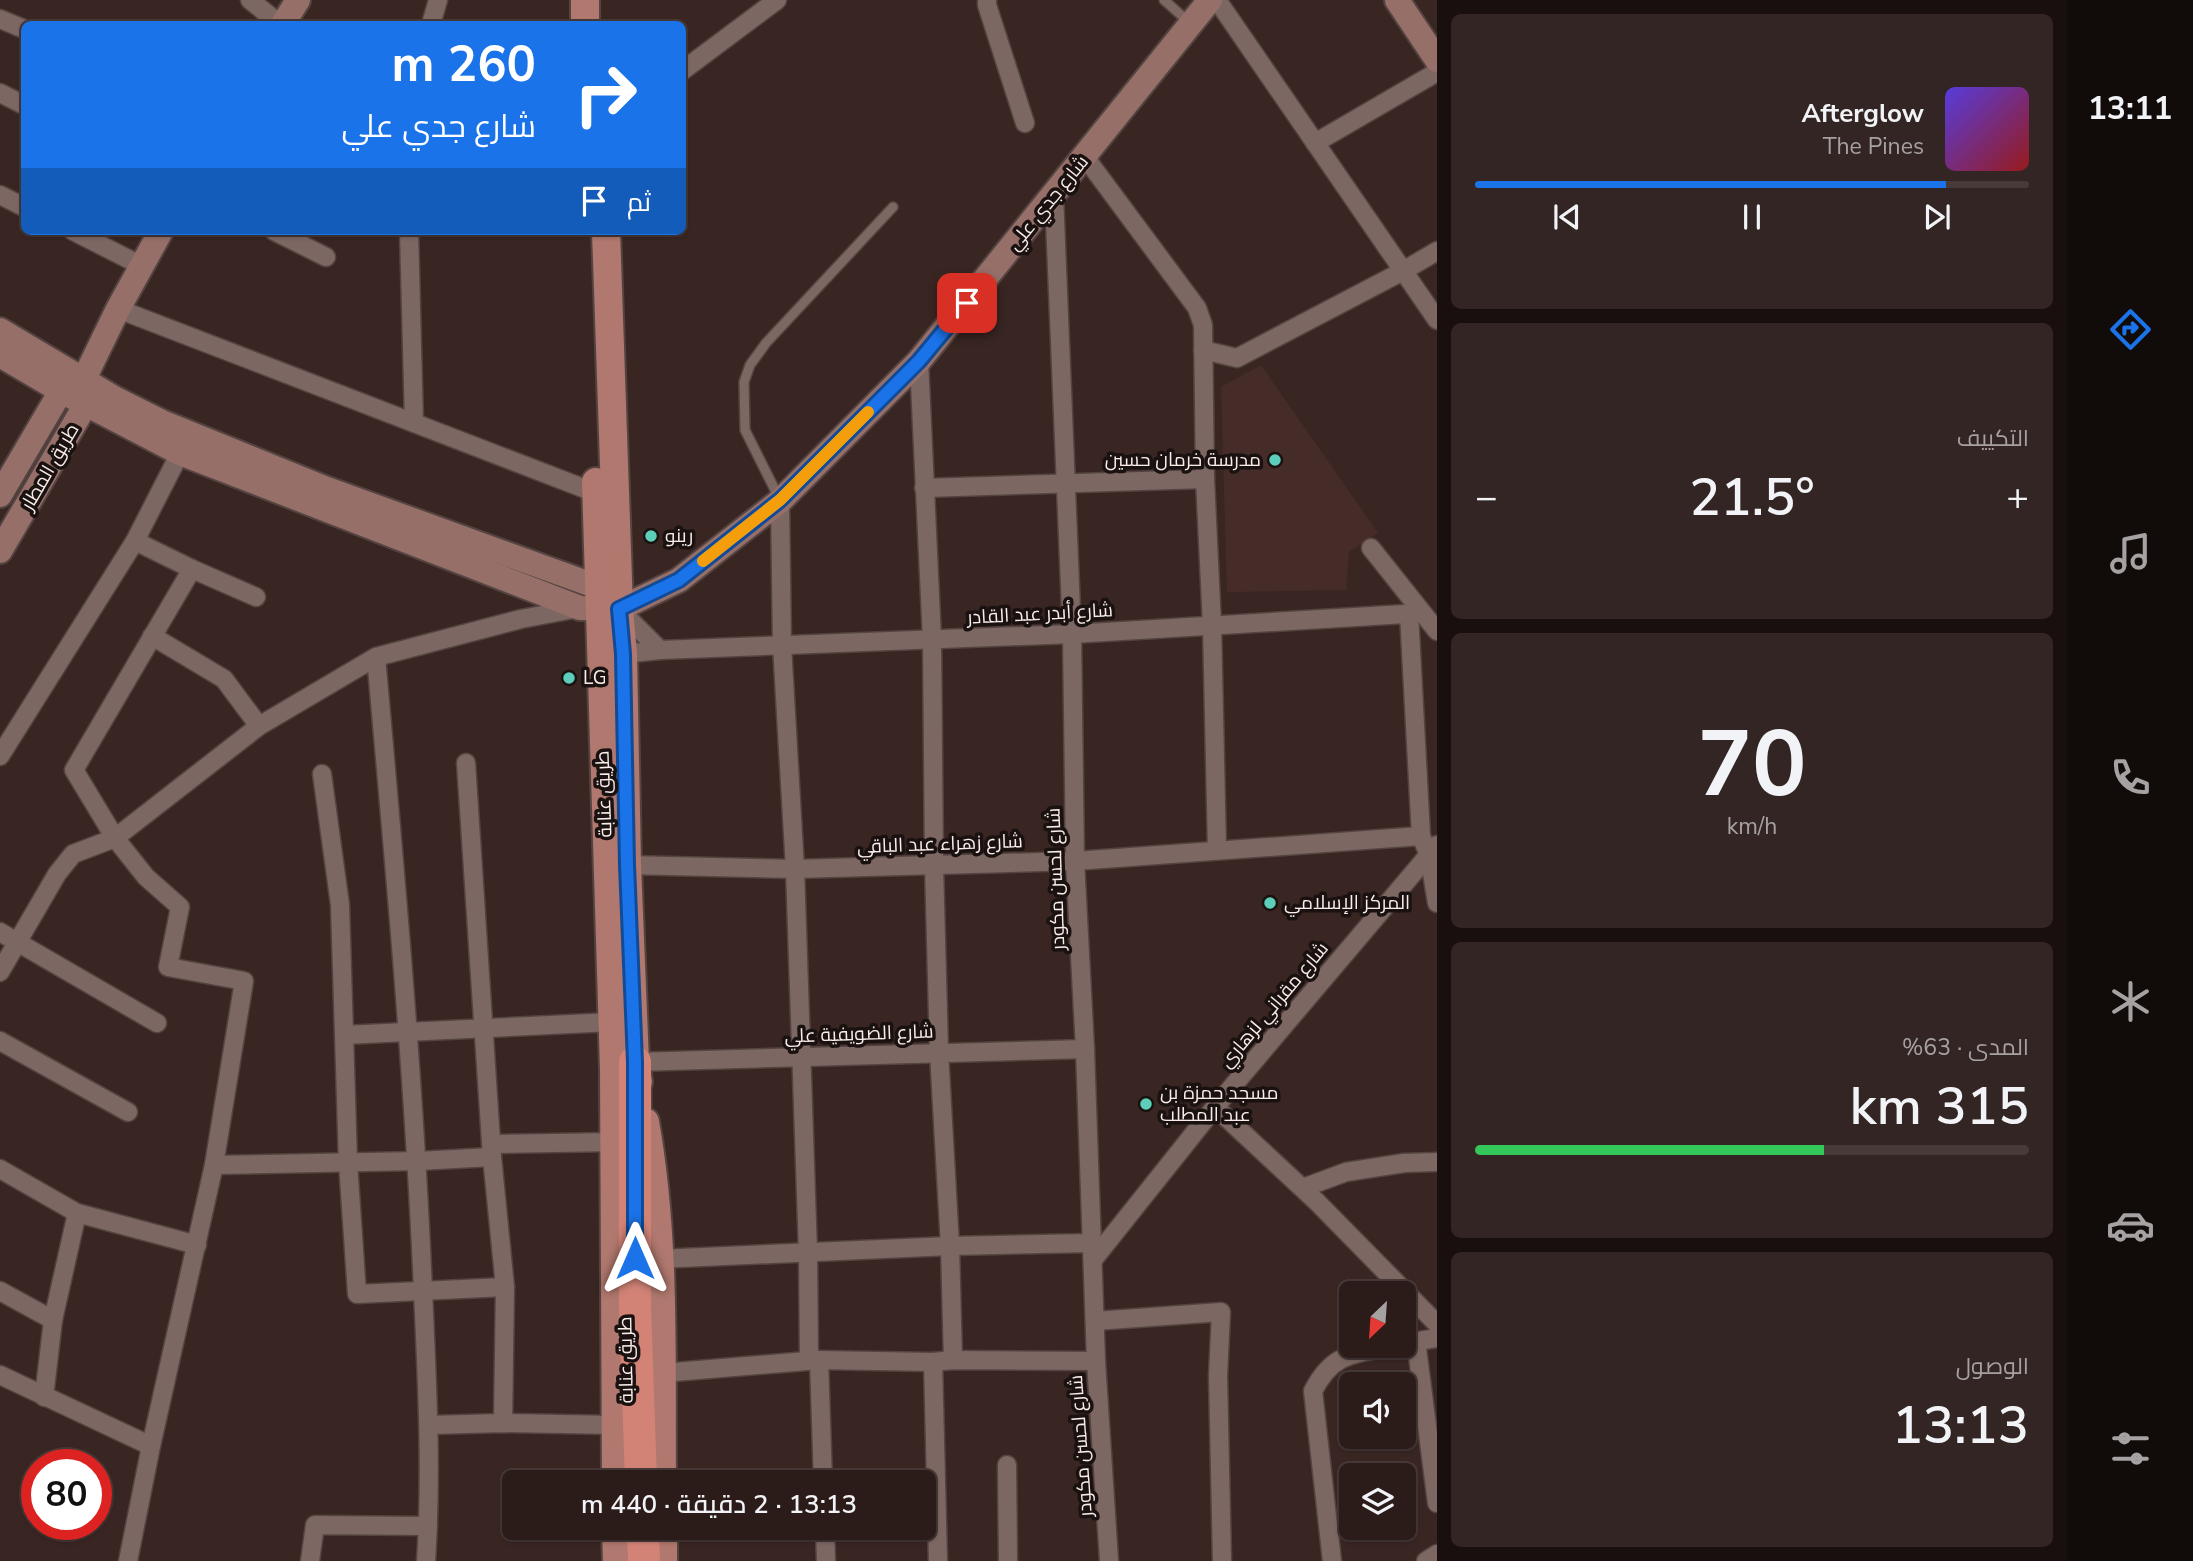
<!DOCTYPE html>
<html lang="ar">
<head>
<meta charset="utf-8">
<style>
	:root { --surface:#2b1c1a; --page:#332523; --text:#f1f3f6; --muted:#a6a1a2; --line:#473a39; --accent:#1a73e8 }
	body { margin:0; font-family:"Nunito Sans",Cairo,sans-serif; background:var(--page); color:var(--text); direction:rtl; height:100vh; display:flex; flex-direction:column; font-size:26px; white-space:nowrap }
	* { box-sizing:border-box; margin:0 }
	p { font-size:23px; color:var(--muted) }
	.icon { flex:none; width:38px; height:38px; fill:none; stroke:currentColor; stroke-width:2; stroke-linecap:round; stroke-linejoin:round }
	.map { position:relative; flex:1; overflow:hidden; direction:ltr }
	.drawer { display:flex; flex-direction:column; gap:14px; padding:14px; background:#180f0e; width:630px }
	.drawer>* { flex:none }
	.hud { position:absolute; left:21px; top:21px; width:665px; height:214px; border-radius:10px; box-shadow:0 2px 5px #0004,0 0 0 2px var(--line); direction:rtl; background:#1a73e8; color:#fff; overflow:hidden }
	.needle { width:46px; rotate:205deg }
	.tools { position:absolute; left:1339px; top:1281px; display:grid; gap:14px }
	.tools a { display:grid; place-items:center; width:77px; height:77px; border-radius:10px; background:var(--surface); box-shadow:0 2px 5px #0004,0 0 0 2px var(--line); font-size:35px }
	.speed { position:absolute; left:21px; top:1449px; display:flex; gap:14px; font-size:35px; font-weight:700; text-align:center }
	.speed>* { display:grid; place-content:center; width:91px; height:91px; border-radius:50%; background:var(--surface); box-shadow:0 2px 5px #0004,0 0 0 2px var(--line); line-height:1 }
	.speed .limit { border:10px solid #d22; background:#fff; color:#111 }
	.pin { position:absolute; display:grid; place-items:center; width:60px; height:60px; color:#fff; margin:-30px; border-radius:14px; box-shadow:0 4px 10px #0006 }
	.me { position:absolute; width:77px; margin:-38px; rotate:0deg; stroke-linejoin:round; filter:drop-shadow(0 0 5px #0008) }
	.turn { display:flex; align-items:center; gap:24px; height:147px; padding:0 35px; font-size:32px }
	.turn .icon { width:91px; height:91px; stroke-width:2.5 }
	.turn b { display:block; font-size:49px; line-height:60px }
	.then { display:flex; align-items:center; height:66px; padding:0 35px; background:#0003; gap:14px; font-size:26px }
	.big { font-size:52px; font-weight:600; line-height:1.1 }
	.drawer .tile { flex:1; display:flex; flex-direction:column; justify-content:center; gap:10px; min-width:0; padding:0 24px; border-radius:10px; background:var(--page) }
	.drawer .dial { align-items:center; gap:0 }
	.dial b { font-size:91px; line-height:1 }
	.song { display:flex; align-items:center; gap:21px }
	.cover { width:84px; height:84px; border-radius:10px; background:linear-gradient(135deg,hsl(250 70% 55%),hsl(0 70% 35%)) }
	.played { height:7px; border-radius:4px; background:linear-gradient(90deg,var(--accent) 85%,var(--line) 85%) }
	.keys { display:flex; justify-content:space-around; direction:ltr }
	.heat { display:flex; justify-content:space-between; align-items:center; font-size:38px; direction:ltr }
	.charge { height:10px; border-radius:5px; background:linear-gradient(90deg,#34c759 63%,var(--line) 0) }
	.trip { position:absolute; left:502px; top:1470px; width:434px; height:70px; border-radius:10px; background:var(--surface); box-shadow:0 2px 5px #0004,0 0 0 2px var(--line); font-weight:600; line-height:70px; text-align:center; direction:rtl }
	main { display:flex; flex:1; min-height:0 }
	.tabs { display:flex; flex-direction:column; width:126px; justify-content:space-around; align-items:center; background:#110b0a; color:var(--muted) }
	.tabs .icon { width:49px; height:49px }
	.tabs .on { color:var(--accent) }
	.tabs b { font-size:32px; color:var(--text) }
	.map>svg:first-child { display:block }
</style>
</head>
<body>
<main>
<nav class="tabs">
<b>13:11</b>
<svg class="icon on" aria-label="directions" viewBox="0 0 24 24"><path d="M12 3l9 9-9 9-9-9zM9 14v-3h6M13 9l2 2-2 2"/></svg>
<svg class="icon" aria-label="music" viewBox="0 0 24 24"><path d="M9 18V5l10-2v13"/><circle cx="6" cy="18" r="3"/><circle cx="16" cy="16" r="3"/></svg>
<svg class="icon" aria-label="phone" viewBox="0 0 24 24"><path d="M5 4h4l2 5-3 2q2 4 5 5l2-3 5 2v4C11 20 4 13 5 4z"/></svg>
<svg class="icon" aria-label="climate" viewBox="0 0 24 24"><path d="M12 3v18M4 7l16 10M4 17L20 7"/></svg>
<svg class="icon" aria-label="car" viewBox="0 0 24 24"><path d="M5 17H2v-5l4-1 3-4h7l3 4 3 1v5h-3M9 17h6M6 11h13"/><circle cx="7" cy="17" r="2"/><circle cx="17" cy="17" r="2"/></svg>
<svg class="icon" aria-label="filters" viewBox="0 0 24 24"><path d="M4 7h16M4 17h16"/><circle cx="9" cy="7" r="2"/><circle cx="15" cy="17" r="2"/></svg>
</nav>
<section class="drawer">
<div class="tile">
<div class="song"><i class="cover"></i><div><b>Afterglow</b><p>The Pines</p></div></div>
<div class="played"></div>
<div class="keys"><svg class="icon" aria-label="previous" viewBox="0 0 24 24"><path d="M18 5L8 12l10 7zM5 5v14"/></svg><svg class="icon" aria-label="pause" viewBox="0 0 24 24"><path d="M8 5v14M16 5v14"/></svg><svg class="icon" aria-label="next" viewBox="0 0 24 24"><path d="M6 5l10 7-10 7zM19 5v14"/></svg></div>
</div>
<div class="tile"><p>التكييف</p>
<div class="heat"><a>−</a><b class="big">21.5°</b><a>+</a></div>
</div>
<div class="tile dial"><b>70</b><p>km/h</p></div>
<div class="tile"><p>المدى · 63%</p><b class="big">315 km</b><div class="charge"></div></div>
<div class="tile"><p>الوصول</p><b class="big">13:13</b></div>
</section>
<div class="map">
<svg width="1437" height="1561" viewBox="0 0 1437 1561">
	<rect width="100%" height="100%" fill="#392623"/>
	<path fill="#462c28" d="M1261,365L1378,533L1349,552L1346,590L1227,592L1221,387Z"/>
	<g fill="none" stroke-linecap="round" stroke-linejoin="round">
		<defs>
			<g id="lane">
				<path d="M1164,0L1190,23"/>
				<path d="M779,498L745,430L744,382L750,365L766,343L893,207"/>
			</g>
			<g id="street">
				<path d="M250,0L280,24"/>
				<path d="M987,0V5L1025,123"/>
				<path d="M1217,0L1437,320"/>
				<path d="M0,19L24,29"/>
				<path d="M431,24L438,0"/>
				<path d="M682,71L777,0"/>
				<path d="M0,93L24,105"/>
				<path d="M1315,143L1437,72"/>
				<path d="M1085,157L1197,308L1203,325L1205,479L1212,625L1217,850"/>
				<path d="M0,195L24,207"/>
				<path d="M1054,195L1072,634L1075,861L1085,1049L1096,1361L1109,1561"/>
				<path d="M73,231L142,266"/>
				<path d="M274,231L326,257"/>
				<path d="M409,231L414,423"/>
				<path d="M118,309L596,493"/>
				<path d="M1203,350L1237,358L1403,271L1437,251"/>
				<path d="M919,361L932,639L934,865L939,1052L950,1246L953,1360"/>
				<path d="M924,488L1205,479"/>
				<path d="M780,501L782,645L795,869L808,1253L809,1360"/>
				<path d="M135,541L192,569L256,597"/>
				<path d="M1371,548L1437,631"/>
				<path d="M619,609L660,650L623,654"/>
				<path d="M1409,613L1421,836L1429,855L1437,903"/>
				<path d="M152,636L224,679L259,726"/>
				<path d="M660,650L1072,634L1422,613"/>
				<path d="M376,657C395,869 414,1079 423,1291C427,1381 432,1471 426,1561"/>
				<path d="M0,756L135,541L180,453"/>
				<path d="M466,763L492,1157L505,1287L503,1423"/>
				<path d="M322,774L340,905L348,1163L357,1294L505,1287"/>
				<path d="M627,865L795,869L1075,861L1421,836"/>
				<path d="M0,932L157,1023"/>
				<path d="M0,972L57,874L73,854L115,838L259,726L376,657L521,619L579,608"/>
				<path d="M344,1035L612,1022"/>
				<path d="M0,1041L128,1112"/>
				<path d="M635,1062L1085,1049"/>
				<path d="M1215,1107L1316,1201L1437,1324"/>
				<path d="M491,1144L614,1142"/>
				<path d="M214,1165L418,1161L492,1157"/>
				<path d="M0,1169L77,1213L197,1245"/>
				<path d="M1303,1188L1346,1172L1404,1163L1437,1162"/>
				<path d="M658,1259L950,1246L1091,1243"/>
				<path d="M1093,1260L1215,1107L1437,845"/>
				<path d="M0,1291L53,1320"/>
				<path d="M1095,1321L1221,1312L1218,1376L1222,1561"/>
				<path d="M1416,1341L1437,1503"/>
				<path d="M1407,1343L1437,1338"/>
				<path d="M819,1360L823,1482"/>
				<path d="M933,1362L938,1561"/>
				<path d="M662,1373L819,1360L933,1362L953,1360L1096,1361"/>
				<path d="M0,1375L151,1446"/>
				<path d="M44,1397L53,1320L77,1213"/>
				<path d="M429,1425L503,1423L615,1425"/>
				<path d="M1007,1465L1008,1561"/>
				<path d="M825,1528L826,1561"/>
				<path d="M663,1533L722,1528"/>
				<path d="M128,1561L151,1446L214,1165L244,981L168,967L180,907L146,877L115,838L74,770L192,569"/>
				<path d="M310,1561L315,1525L428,1526"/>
				<path d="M1332,1561L1313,1391C1333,1352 1354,1354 1393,1346"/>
				<path d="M1426,1561L1437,1554"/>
			</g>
			<g id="secondary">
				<path d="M1397,0L1437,60"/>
				<path d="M283,24L298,0"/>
				<path d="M0,330L116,399L162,422L327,489L598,587L612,601"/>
				<path d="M0,355L61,391L180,453L580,608L619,609L679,580L780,501L919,361L1210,0"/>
				<path d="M84,379L118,309L161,231"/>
				<path d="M0,495L61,391L84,379L86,404L0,551"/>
			</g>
			<g id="primary">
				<path d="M585,24V0"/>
				<path d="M606,231L619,609L623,654L627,865L635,1062L638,1082"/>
				<path d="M596,482L614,1069L616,1482"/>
				<path d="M645,1122C666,1239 661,1363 662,1482"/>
				<path d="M616,1528L617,1561"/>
				<path d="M663,1528V1561"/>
			</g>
			<g id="highway">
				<path d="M635,1062V1306L641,1482"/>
				<path d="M643,1528L644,1561"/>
			</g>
		</defs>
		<use href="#lane" stroke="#544441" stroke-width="12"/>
		<use href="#street" stroke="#544441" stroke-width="21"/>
		<use href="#secondary" stroke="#544441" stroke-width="28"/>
		<use href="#primary" stroke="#544441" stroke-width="32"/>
		<use href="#highway" stroke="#544441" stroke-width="35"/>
		<use href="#lane" stroke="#7d6763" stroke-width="9"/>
		<use href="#street" stroke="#7d6763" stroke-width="18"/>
		<use href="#secondary" stroke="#966f69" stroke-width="24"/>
		<use href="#primary" stroke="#b0786e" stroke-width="28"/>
		<use href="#highway" stroke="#d28376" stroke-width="32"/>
	</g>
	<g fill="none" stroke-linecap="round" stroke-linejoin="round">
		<defs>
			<path id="route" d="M635,1258V1062L627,865L623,654L619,609L679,580L780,500L919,361L967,303"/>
		</defs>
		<use href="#route" stroke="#114b97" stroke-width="18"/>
		<use href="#route" stroke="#1a73e8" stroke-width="12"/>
		<path stroke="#f59e0b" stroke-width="12" d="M703,561L780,500L868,412"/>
	</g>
	<g fill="#5dceba" stroke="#1a1210" stroke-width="2.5">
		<circle cx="1275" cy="460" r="7"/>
		<circle cx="651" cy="536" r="7"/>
		<circle cx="569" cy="678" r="7"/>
		<circle cx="1270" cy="903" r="7"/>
		<circle cx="1146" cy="1104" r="7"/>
	</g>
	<g text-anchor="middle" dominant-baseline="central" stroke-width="7" stroke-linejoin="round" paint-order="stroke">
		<g font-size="19" fill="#f9ece9" stroke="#1a1210">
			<text transform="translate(1048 203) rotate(-51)">شارع جدي علي</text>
			<text transform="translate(50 467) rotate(-60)">طريق المطار</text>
			<text transform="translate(1040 614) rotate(-3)">شارع أبدر عبد القادر</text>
			<text transform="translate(604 794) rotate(-92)">طريق عنابة</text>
			<text transform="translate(940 844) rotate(-2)">شارع زهراء عبد الباقي</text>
			<text transform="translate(1056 879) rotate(-92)">شارع لحسن مكودر</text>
			<text transform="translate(1274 1005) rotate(-50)">شارع مقراني لزهاري</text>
			<text transform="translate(859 1034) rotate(-2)">شارع الضويفية علي</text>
			<text transform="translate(626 1360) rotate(-91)">طريق عنابة</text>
			<text transform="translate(1081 1446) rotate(-94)">شارع لحسن مكودر</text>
		</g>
		<g font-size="19" fill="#f9ece9" stroke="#1a1210" text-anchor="start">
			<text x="1261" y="460" text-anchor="end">مدرسة خرمان حسين</text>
			<text x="665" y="536">رينو</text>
			<text x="583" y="678">LG</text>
			<text x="1284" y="903">المركز الإسلامي</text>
			<text x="1160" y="1093">مسجد حمزة بن<tspan x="1160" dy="22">عبد المطلب</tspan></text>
		</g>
	</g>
</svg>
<div class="tools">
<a><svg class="needle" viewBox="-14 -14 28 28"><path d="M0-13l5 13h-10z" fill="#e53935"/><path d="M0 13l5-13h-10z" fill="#a6a1a2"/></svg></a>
<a><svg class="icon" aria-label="sound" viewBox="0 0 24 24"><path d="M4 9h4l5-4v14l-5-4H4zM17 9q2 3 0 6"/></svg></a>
<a><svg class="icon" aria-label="layers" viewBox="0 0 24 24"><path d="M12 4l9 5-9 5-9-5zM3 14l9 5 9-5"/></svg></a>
</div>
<div class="speed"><div class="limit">80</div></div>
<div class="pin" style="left:967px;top:303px;background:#d93025"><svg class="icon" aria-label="arrive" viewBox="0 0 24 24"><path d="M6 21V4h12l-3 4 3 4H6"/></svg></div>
<svg class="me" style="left:635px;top:1258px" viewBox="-20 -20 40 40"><path d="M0-17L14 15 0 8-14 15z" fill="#1a73e8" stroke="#fff" stroke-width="4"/></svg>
<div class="trip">13:13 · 2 دقيقة · 440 m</div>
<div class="hud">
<div class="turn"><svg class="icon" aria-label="right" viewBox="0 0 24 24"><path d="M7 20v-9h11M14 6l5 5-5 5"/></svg><div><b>260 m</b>شارع جدي علي</div></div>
<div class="then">ثم<svg class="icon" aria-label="arrive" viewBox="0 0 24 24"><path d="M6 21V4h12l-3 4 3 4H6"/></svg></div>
</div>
</div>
</main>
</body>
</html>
